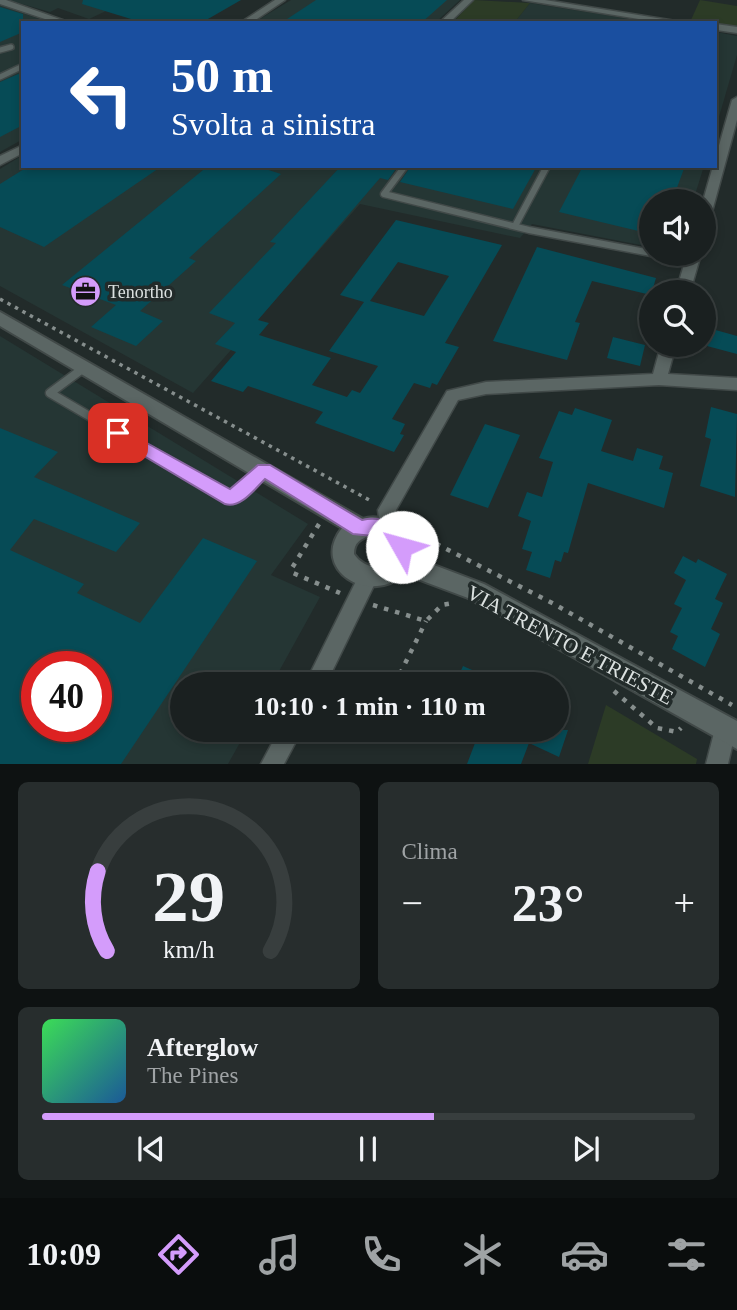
<!DOCTYPE html>
<html lang="it">
<head>
<meta charset="utf-8">
<style>
	:root { --surface:#1a2020; --page:#272d2d; --text:#f1f3f6; --muted:#9fa3a5; --line:#383e3e; --accent:#d49cfb }
	body { margin:0; font-family:"Times New Roman",serif; background:var(--page); color:var(--text); height:100vh; display:flex; flex-direction:column; font-size:26px; white-space:nowrap }
	* { box-sizing:border-box; margin:0 }
	p { font-size:23px; color:var(--muted) }
	.icon { flex:none; width:38px; height:38px; fill:none; stroke:currentColor; stroke-width:2; stroke-linecap:round; stroke-linejoin:round }
	.map { position:relative; height:764px; overflow:hidden }
	.side { display:flex; flex-direction:column; gap:18px; padding:18px; background:#0e1212; flex:1 }
	.side>* { flex:none }
	.hud { position:absolute; left:21px; top:21px; width:696px; height:147px; border-radius:0px; box-shadow:0 4px 10px #0003,0 0 0 2px var(--line); background:#1a4fa0; color:#fff; overflow:hidden }
	.controls { position:absolute; left:639px; top:189px; display:grid; gap:14px }
	.controls a { display:grid; place-items:center; width:77px; height:77px; border-radius:50%; background:var(--surface); box-shadow:0 4px 10px #0003,0 0 0 2px var(--line); font-size:35px }
	.speed { position:absolute; left:21px; top:651px; display:flex; gap:14px; font-size:35px; font-weight:700; text-align:center }
	.speed>* { display:grid; place-content:center; width:91px; height:91px; border-radius:50%; background:var(--surface); box-shadow:0 4px 10px #0003,0 0 0 2px var(--line); line-height:1 }
	.speed .limit { border:10px solid #d22; background:#fff; color:#111 }
	.pin { position:absolute; display:grid; place-items:center; width:60px; height:60px; color:#fff; margin:-30px; border-radius:14px; box-shadow:0 4px 10px #0006 }
	.me { position:absolute; width:77px; margin:-38px; rotate:308deg; stroke-linejoin:round; filter:drop-shadow(0 0 5px #0008) }
	.turn { display:flex; align-items:center; gap:24px; height:147px; padding:0 35px; font-size:32px }
	.turn .icon { width:91px; height:91px; stroke-width:2.5 }
	.turn b { display:block; font-size:49px; line-height:60px }
	.big { font-size:52px; font-weight:600; line-height:1.1 }
	.side .card { flex:1; display:flex; flex-direction:column; justify-content:center; gap:10px; min-width:0; padding:0 24px; border-radius:10px; background:var(--page) }
	.side .dial { align-items:center; gap:0 }
	.dial svg { height:182px; overflow:visible; fill:none; stroke:var(--line); stroke-width:7; stroke-linecap:round; text-anchor:middle }
	.dial text { fill:var(--text); stroke:none }
	.song { display:flex; align-items:center; gap:21px }
	.cover { width:84px; height:84px; border-radius:10px; background:linear-gradient(135deg,hsl(130 70% 55%),hsl(210 70% 35%)) }
	.played { height:7px; border-radius:4px; background:linear-gradient(90deg,var(--accent) 60%,var(--line) 60%) }
	.keys { display:flex; justify-content:space-around; direction:ltr }
	.heat { display:flex; justify-content:space-between; align-items:center; font-size:38px; direction:ltr }
	.side .tiles { flex:1; display:grid; gap:18px; grid-template-columns:1fr 1fr }
	.card:last-child { grid-column:span 2 }
	.trip { position:absolute; left:170px; top:672px; width:399px; height:70px; border-radius:35px; background:var(--surface); box-shadow:0 4px 10px #0003,0 0 0 2px var(--line); font-weight:600; line-height:70px; text-align:center }
	.tab-bar { display:flex; height:112px; justify-content:space-around; align-items:center; background:#0a0d0d; color:var(--muted) }
	.tab-bar .icon { width:49px; height:49px }
	.tab-bar .active { color:var(--accent) }
	.tab-bar b { font-size:32px; color:var(--text) }
	.map>svg:first-child { display:block }
</style>
</head>
<body>
<div class="map">
<svg width="737" height="764" viewBox="0 0 737 764">
	<rect width="100%" height="100%" fill="#222b2a"/>
	<g fill="#253634" fill-rule="evenodd">
		<path d="M8,0H169L123,3L89,19L58,8L50,12Z"/>
		<path d="M291,0H460L435,23H253Z"/>
		<path d="M530,3L655,23H514Z"/>
		<path d="M0,5L51,23H23V139L0,152Z"/>
		<path d="M716,32L737,36V55L716,127Z"/>
		<path d="M23,155V166H704L693,201H651V247L532,224L520,238L360,204L193,393L0,286V169Z"/>
		<path d="M0,336L308,524L271,575L320,597L272,684H182V730H247L228,764H0ZM37,667H96V726H37Z"/>
	</g>
	<g fill="#2c3b26">
		<path d="M474,0L530,3L514,23L455,20Z"/>
		<path d="M700,0L737,6V26L691,20Z"/>
		<path d="M606,705L697,759L696,764H588Z"/>
	</g>
	<g fill="#064b56" fill-rule="evenodd">
		<path d="M83,0H241L201,23H144L82,4Z"/>
		<path d="M316,0H447L421,23H281Z"/>
		<path d="M0,7L23,14V32L0,42Z"/>
		<path d="M23,72V125L0,137V82Z"/>
		<path d="M29,166H162L44,247L0,227V184Z"/>
		<path d="M208,166H256L281,174L189,258L196,261L140,311L163,321L136,346L91,327L116,305L62,285Z"/>
		<path d="M341,166H398L388,180L380,178L258,320L269,323L259,335L331,358L312,385L347,397L352,390L360,393L378,366L329,351L364,302L340,295L396,220L502,245L445,343L459,347L437,385L432,383L430,388L414,383L392,419L405,424L400,434L404,435L394,452L315,423L323,412L315,409L248,386L243,392L211,381L236,352L215,344L235,323L209,313L276,243L270,242ZM398,262L449,276L424,316L370,301Z"/>
		<path d="M411,166H537L513,209L400,182Z"/>
		<path d="M583,166H685L672,201H651V234L559,212Z"/>
		<path d="M537,247L656,278L651,295L592,281L575,322L580,323L567,360L493,341Z"/>
		<path d="M712,329L737,336V354L707,346Z"/>
		<path d="M613,337L645,345L640,366L607,358Z"/>
		<path d="M711,407L737,414L735,497L700,486L711,439L705,437Z"/>
		<path d="M575,408L612,420L601,451L633,461L637,448L663,456L659,469L673,473L664,508L588,483L568,553L564,552L561,562L555,560L550,578L526,570L532,552L522,549L531,521L518,516L527,492L542,497L553,462L539,458L559,411L572,415Z"/>
		<path d="M485,424L520,435L488,508L450,495Z"/>
		<path d="M0,428L58,452L34,477L140,523L116,552L34,519L10,550L84,584L77,593L140,623L203,538L257,561L121,764H0ZM37,667H96V726H37Z"/>
		<path d="M683,556L696,563L698,559L727,574L715,599L723,603L711,629L720,634L705,667L672,649L678,636L670,632L682,608L674,604L686,580L674,573Z"/>
		<path d="M463,666L504,684H455Z"/>
		<path d="M480,730H568L559,757L529,743L521,764H467Z"/>
	</g>
	<g fill="none" stroke-linecap="round" stroke-linejoin="round">
		<defs>
			<g id="service-far2">
				<path d="M0,50L11,47"/>
				<path d="M0,77L23,66"/>
			</g>
			<g id="service-far1">
				<path d="M405,166L384,194L529,230L651,253"/>
				<path d="M515,226L547,166"/>
				<path d="M655,254L692,261"/>
			</g>
			<path id="service" d="M85,367L50,393L231,499L262,472"/>
			<g id="minor">
				<path d="M0,0H6L71,23H57L0,4Z"/>
				<path d="M275,0H285L251,23H240Z"/>
				<path d="M464,0H473L449,23H439Z"/>
				<path d="M523,0H545L688,23H663Z"/>
				<path d="M716,24L737,27V33L716,30Z"/>
				<path d="M737,97V120L710,219L704,223L703,201L713,166H716V156L732,100Z"/>
				<path d="M23,145V153L0,165V156Z"/>
				<path d="M687,254H701L690,292H676Z"/>
				<path d="M661,345H676L668,374L737,378V390L659,385L486,394L458,400L396,510L397,530L395,535L388,538L381,535L378,510L447,391L486,382L653,374Z"/>
				<path d="M368,569L375,571L378,577L326,684H305L361,571Z"/>
				<path d="M725,718L733,721L736,729L728,764H706L717,721Z"/>
				<path d="M279,730H302L284,764H261Z"/>
			</g>
			<path id="tertiary" d="M0,312L363,519C386,511 416,533 413,557L484,584L737,721V749L468,598L404,574C370,606 309,570 342,528L0,326ZM370,535L383,540L391,549C389,571 365,571 354,554C354,542 360,540 370,535Z"/>
		</defs>
		<use href="#service-far2" stroke="#414948" stroke-width="8"/>
		<use href="#service-far1" stroke="#414948" stroke-width="9"/>
		<use href="#service" stroke="#414948" stroke-width="11"/>
		<use href="#minor" stroke="#414948" stroke-width="3"/>
		<use href="#tertiary" stroke="#414948" stroke-width="4"/>
		<path stroke="#868e8d" stroke-width="3.5" stroke-dasharray="3.5 5" stroke-linecap="butt" d="M0,299L373,502"/>
		<g stroke="#868e8d" stroke-width="4.5" stroke-dasharray="4.5 7" stroke-linecap="butt">
			<path d="M319,524L292,568L293,573L340,593"/>
			<path d="M417,531L429,540L554,604L732,705"/>
			<path d="M373,605L426,621L442,605L453,603"/>
			<path d="M395,684L426,621"/>
			<path d="M614,691L657,728L677,732L681,728"/>
		</g>
		<use href="#service-far2" stroke="#5b6664" stroke-width="5"/>
		<use href="#service-far1" stroke="#5b6664" stroke-width="6"/>
		<use href="#service" stroke="#5b6664" stroke-width="8"/>
		<use href="#minor" fill="#5b6664" fill-rule="evenodd"/>
		<use href="#tertiary" fill="#5b6664" fill-rule="evenodd"/>
	</g>
	<path fill="#d49cfb" stroke="#8a65a3" stroke-width="2" d="M118,427L230,489L258,465H270L362,520C385,515 402,527 412,547L409,553C394,558 394,544 383,537L353,534L265,479C255,489 240,509 225,504L112,437L110,433Z"/>
	<defs>
		<symbol id="office-disc" viewBox="-11 -11 22 22"><circle r="9.5" fill="#d49cfb" stroke="#222b2a"/><path d="M-6-3h4V-5.5h4V-3h4V5H-6ZM-1-4.5V-3h2v-1.5ZM-6 0V1H6V0Z" fill="#111"/></symbol>
	</defs>
	<g fill-rule="evenodd">
		<use href="#office-disc" x="68" y="274" width="35" height="35"/>
	</g>
	<g text-anchor="middle" dominant-baseline="central" stroke-width="7" stroke-linejoin="round" paint-order="stroke">
		<g font-size="18" fill="#dbe1e0" stroke="#222b2a" text-anchor="start">
			<text x="108" y="292">Tenortho</text>
		</g>
		<g font-size="21" fill="#dbe1e0" stroke="#222b2a">
			<text transform="translate(570 645) rotate(28)">VIA TRENTO E TRIESTE</text>
		</g>
	</g>
</svg>
<div class="controls">
<a><svg class="icon" aria-label="sound" viewBox="0 0 24 24"><path d="M4 9h4l5-4v14l-5-4H4zM17 9q2 3 0 6"/></svg></a>
<a><svg class="icon" aria-label="search" viewBox="0 0 24 24"><circle cx="10" cy="10" r="6"/><path d="M15 15l6 6"/></svg></a>
</div>
<div class="speed"><div class="limit">40</div></div>
<div class="pin" style="left:118px;top:433px;background:#d93025"><svg class="icon" aria-label="arrive" viewBox="0 0 24 24"><path d="M6 21V4h12l-3 4 3 4H6"/></svg></div>
<svg class="me" style="left:402px;top:547px" viewBox="-20 -20 40 40"><circle r="19" fill="#fff"/><path d="M0-13L10 11 0 6-10 11z" fill="#d49cfb"/></svg>
<div class="trip">10:10 · 1 min · 110 m</div>
<div class="hud">
<div class="turn"><svg class="icon" aria-label="left" viewBox="0 0 24 24"><path d="M17 20v-9H6M10 6l-5 5 5 5"/></svg><div><b>50 m</b>Svolta a sinistra</div></div>
</div>
</div>
<section class="side">
<div class="tiles">
<div class="card dial"><svg viewBox="0 0 100 80">
<path d="M14 69A42 42 0 1 1 86 69"/>
<path d="M14 69A42 42 0 0 1 10 34" stroke="#d49cfb"/>
<text x="50" y="56" font-size="32" font-weight="700">29</text>
<text x="50" y="72" font-size="11">km/h</text>
</svg></div>
<div class="card"><p>Clima</p>
<div class="heat"><a>−</a><b class="big">23°</b><a>+</a></div>
</div>
<div class="card">
<div class="song"><i class="cover"></i><div><b>Afterglow</b><p>The Pines</p></div></div>
<div class="played"></div>
<div class="keys"><svg class="icon" aria-label="previous" viewBox="0 0 24 24"><path d="M18 5L8 12l10 7zM5 5v14"/></svg><svg class="icon" aria-label="pause" viewBox="0 0 24 24"><path d="M8 5v14M16 5v14"/></svg><svg class="icon" aria-label="next" viewBox="0 0 24 24"><path d="M6 5l10 7-10 7zM19 5v14"/></svg></div>
</div>
</div>
</section>
<nav class="tab-bar">
<b>10:09</b>
<svg class="icon active" aria-label="directions" viewBox="0 0 24 24"><path d="M12 3l9 9-9 9-9-9zM9 14v-3h6M13 9l2 2-2 2"/></svg>
<svg class="icon" aria-label="music" viewBox="0 0 24 24"><path d="M9 18V5l10-2v13"/><circle cx="6" cy="18" r="3"/><circle cx="16" cy="16" r="3"/></svg>
<svg class="icon" aria-label="phone" viewBox="0 0 24 24"><path d="M5 4h4l2 5-3 2q2 4 5 5l2-3 5 2v4C11 20 4 13 5 4z"/></svg>
<svg class="icon" aria-label="climate" viewBox="0 0 24 24"><path d="M12 3v18M4 7l16 10M4 17L20 7"/></svg>
<svg class="icon" aria-label="car" viewBox="0 0 24 24"><path d="M5 17H2v-5l4-1 3-4h7l3 4 3 1v5h-3M9 17h6M6 11h13"/><circle cx="7" cy="17" r="2"/><circle cx="17" cy="17" r="2"/></svg>
<svg class="icon" aria-label="filters" viewBox="0 0 24 24"><path d="M4 7h16M4 17h16"/><circle cx="9" cy="7" r="2"/><circle cx="15" cy="17" r="2"/></svg>
</nav>
</body>
</html>
